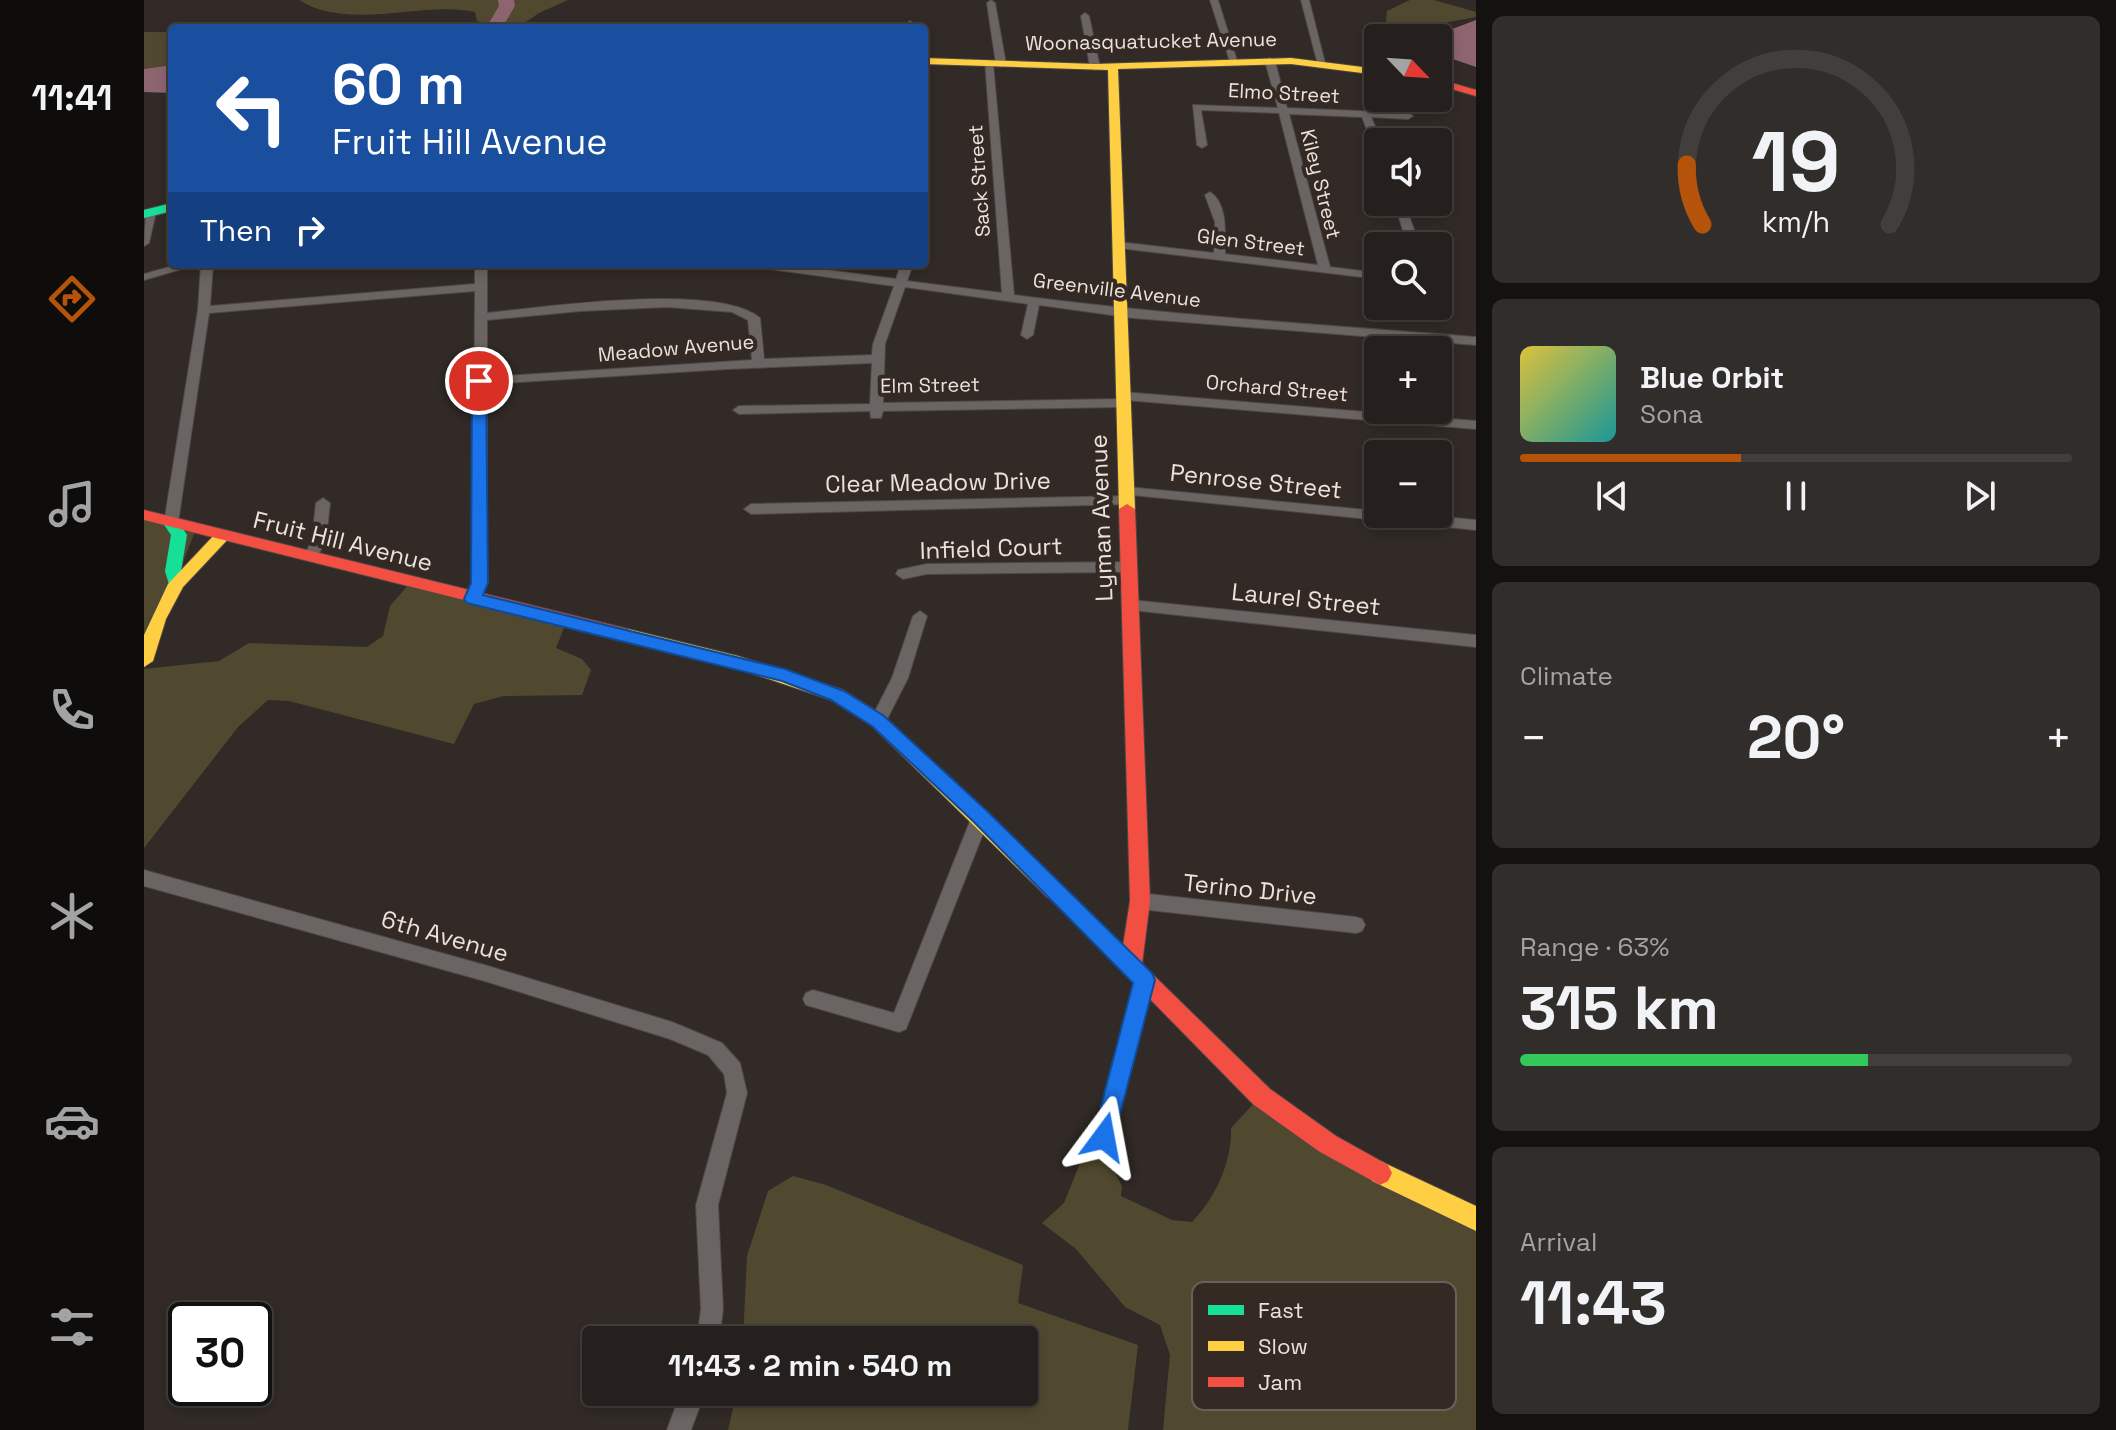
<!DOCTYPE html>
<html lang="en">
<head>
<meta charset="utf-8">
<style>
	:root { --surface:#25201d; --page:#312d2a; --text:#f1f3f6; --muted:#a3a3a4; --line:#423e3b; --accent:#b45309 }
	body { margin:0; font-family:"Space Grotesk",sans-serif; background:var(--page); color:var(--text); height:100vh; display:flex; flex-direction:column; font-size:30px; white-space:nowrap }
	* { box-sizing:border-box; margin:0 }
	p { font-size:26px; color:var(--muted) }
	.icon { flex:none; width:44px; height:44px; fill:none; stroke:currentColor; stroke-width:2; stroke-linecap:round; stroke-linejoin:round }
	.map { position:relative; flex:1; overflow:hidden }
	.drawer { display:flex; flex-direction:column; gap:16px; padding:16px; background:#141210; width:640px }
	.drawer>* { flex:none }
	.guide { position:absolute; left:24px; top:24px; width:760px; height:244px; border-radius:8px; box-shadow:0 4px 12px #0003,0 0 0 2px var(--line); background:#1a4fa0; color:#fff; overflow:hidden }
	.needle { width:52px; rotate:115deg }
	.fabs { position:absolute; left:1220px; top:24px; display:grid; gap:16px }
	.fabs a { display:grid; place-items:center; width:88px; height:88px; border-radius:8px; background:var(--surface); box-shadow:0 4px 12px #0003,0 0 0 2px var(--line); font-size:40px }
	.speed { position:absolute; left:24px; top:1302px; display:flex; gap:16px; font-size:40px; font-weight:700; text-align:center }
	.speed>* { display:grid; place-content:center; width:104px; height:104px; border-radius:50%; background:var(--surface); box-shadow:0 4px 12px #0003,0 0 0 2px var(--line); line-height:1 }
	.speed .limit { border:4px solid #111; border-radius:12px; background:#fff; color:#111 }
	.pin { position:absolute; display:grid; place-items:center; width:68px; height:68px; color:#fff; margin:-34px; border:4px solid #fff; border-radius:50%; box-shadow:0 2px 8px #0007 }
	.me { position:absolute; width:88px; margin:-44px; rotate:13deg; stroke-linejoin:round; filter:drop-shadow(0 0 6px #0008) }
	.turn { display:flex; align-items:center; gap:28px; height:168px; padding:0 32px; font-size:36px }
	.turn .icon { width:104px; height:104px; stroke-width:2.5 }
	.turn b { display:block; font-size:56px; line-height:68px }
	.then { display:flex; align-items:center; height:76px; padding:0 32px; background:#0003; gap:16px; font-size:30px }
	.big { font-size:60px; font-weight:600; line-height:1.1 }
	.drawer .widget { flex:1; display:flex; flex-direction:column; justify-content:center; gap:12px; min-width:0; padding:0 28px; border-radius:12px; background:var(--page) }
	.drawer .dial { align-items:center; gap:0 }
	.dial svg { height:208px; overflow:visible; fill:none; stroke:var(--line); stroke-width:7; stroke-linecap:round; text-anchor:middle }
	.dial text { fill:var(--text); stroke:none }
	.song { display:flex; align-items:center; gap:24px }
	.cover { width:96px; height:96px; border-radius:12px; background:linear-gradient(135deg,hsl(50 70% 55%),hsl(180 70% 35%)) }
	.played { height:8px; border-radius:4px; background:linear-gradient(90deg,var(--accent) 40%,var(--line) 40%) }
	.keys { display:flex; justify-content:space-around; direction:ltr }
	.heat { display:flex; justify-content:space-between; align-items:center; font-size:44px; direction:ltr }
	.charge { height:12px; border-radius:6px; background:linear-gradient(90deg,#34c759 63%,var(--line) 0) }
	.trip { position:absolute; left:438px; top:1326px; width:456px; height:80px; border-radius:8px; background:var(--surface); box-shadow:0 4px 12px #0003,0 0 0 2px var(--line); font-weight:600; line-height:80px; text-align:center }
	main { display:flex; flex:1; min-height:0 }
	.tab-bar { display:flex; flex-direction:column; width:144px; justify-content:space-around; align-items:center; background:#0f0d0c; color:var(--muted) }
	.tab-bar .icon { width:56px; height:56px }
	.tab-bar .current { color:var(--accent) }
	.tab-bar b { font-size:36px; color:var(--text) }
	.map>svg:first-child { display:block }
</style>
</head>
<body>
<main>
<nav class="tab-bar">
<b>11:41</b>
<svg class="icon current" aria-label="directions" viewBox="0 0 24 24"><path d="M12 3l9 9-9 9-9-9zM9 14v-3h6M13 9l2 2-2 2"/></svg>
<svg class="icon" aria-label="music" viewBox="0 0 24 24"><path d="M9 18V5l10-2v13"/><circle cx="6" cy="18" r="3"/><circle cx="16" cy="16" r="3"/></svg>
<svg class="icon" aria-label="phone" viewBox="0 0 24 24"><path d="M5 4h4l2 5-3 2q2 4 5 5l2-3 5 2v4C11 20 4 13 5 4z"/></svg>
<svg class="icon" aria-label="climate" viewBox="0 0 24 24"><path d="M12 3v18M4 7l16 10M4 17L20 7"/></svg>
<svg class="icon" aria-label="car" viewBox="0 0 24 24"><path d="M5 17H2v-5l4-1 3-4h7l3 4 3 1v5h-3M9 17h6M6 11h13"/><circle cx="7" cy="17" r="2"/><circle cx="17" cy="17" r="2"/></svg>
<svg class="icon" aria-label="filters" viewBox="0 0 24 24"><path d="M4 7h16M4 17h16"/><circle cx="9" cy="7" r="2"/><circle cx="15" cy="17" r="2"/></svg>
</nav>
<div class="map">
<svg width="1332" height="1430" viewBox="0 0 1332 1430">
	<rect width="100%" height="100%" fill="#312a27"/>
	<g fill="#51492f">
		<path d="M155,0H424L395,13L373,28H340L342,24L333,21L331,12C280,0 206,32 155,0Z"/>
		<path d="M1266,0H1290L1332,12V17L1293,24L1281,38L1228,41L1219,30L1228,31L1242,23L1243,11Z"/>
		<path d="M0,32H28V65L0,69Z"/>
		<path d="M0,515L52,529L0,660Z"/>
		<path d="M266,583L422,623L412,648L438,659L447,670L438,695L360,696L330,704L310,744L145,701L124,700L94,727L0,848V669L75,661L105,643L223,647L239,636L246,606Z"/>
		<path d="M1113,1100L1332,1219V1430H1019L1026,1355L1016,1325L981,1307L932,1249L898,1223L920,1203L944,1143L953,1138L978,1186L977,1196L1028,1220L1048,1222C1071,1198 1088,1163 1087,1128Z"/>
		<path d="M649,1176L682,1185L879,1265L874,1303L994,1345L984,1430H584L593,1392H880V1340H599L603,1256L624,1191Z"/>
	</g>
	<g fill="#8d6571">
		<path d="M1332,20V67L1300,56L1294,50V38L1290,36Z"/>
		<path d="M28,65V93L0,92V69Z"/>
	</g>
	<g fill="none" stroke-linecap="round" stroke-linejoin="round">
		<path fill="#8d6571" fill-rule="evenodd" d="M354,0H370L371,6L358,28H342L355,6Z"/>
		<defs>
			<g id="street">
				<path d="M847,0L851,3L862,64L857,67L852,64L843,3Z"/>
				<path d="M1066,0H1074L1094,64L1086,62Z"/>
				<path d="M1157,0H1165L1182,67L1174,65Z"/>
				<path d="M941,13L945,16L956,67L951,70L946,67L937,16Z"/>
				<path d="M766,21L770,24V28H762V24Z"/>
				<path d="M1126,58L1131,61L1143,108L1264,113L1269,116L1264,119L1227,117L1238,142H1234V148L1229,145L1218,117L1145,114L1186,267L1234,273V279L975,248L969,245L975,242L1070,253L1071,222L1061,195L1066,192C1084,203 1081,235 1081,254L1174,265L1135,113L1057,110L1063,145L1058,148L1053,145L1049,105L1134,108L1121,61Z"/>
				<path d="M841,61L849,63L870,295C1021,315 1178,325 1332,337V345L989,318L895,305L889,335L883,339L877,335L884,304L761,287L741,344L739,403L976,399L973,396L979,392L1332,421V429L981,400L984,403L978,407L739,411L737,418H727L726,411L595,414L589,410L595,406L726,404L728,363L584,369L343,384V583L334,603L329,604L322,599L329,583L331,291L65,313L34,523L27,528L20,523L54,310L57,264H69L66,306L331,284V264H343V313C400,307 573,282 616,318L620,359L728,355L729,344L750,286L610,267L604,264H636L752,279L757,264H769L763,281L858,293ZM523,307L588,312L604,320L608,360L343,377V320L437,311Z"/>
				<path d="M1250,202H1260L1276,246H1264Z"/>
				<path d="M7,209L12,212L5,243L0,246L2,212Z"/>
				<path d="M36,264H55L0,280V274Z"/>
				<path d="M983,487L1234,511V514H1267L1332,520V530L978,494V488Z"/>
				<path d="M983,496L988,498L990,501L988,504L607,514L600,509L607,504Z"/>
				<path d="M179,498L186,503L182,540L172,559L167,561L160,556L168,540L172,503Z"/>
				<path d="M986,562L993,567L986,572L783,574L759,579L752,574L754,570L783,564Z"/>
				<path d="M987,600L1332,635V647L987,610L980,605Z"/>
				<path d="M776,611L783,616L764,678L740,725H728L726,721L748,678L769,616Z"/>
				<path d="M837,809L843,811L846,816L762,1029L755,1032L662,1005L659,999L662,993L669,990L750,1013L828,816L831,811Z"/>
				<path d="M0,870L344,966L528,1022L578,1043L596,1063L603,1093L574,1205L579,1309L575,1340H553L557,1309L552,1205L583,1093L580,1074L564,1055L526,1039L344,982L0,886Z"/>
				<path d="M996,893L1212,917L1218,919L1221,925L1218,931L1212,933L996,909L990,906L987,901L990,896Z"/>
				<path d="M1001,972L1008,974L1010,980L970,1137L967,1144L960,1147L953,1144L950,1137L992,980L994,974Z"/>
				<path d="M537,1392H561L547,1430H523Z"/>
			</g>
			<g id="fast">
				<path d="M28,203V211L0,218V210Z"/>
				<path d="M27,518L33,519L43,535L37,571L40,584L32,590L26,588L21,571L27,535L19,523Z"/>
			</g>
			<g id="slow">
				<path d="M780,58L951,64L1147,58L1234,69V75L1147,64L974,69L991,509L988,513L983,514L975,509L964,70L780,64Z"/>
				<path d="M79,531L87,536L39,587L22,619L9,661L0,667V635L24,584L73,532Z"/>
				<path d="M484,629L594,656L699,690L740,716L917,885L920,891L917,897L910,900L903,897L728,726L687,700L592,668L478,639L475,635L478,631Z"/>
				<path d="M1236,1161L1332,1206V1231L1228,1181L1224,1173L1228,1165Z"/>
			</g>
			<g id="jam">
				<path d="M1294,79L1332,90V96L1294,85Z"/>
				<path d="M983,504L991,509L1006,901L998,964L1126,1089L1192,1136L1244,1165L1248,1173L1244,1181L1236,1185L1176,1152L1110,1105L900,891L903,885L910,882L917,885L979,946L986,901L975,509Z"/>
				<path d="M0,510L484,629L493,635L484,641L0,520Z"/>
			</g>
		</defs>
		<use href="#street" stroke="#4f4846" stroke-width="2"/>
		<use href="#fast" stroke="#4f4846" stroke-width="2"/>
		<use href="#slow" stroke="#4f4846" stroke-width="2"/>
		<use href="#jam" stroke="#4f4846" stroke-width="2"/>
		<use href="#street" fill="#6a6562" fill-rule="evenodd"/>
		<use href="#fast" fill="#16e098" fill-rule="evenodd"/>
		<use href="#slow" fill="#ffcf43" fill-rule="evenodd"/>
		<use href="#jam" fill="#f24e42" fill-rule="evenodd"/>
	</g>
	<path fill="#1a73e8" stroke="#114b97" stroke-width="2" d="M335,377L342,381L344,583L339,595L641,669L700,691L740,716L843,811L1008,973L1011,980L968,1145L960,1149L952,1145L949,1137L989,983L830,822L728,726L687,700L638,681L323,603L320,599L327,583L328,381Z"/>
	<g text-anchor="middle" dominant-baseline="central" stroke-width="8" stroke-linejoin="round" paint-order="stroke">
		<g font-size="20" fill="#eae2de" stroke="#352923">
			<text transform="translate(1007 41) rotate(-1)">Woonasquatucket Avenue</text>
			<text transform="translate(1140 93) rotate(3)">Elmo Street</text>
			<text transform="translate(835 181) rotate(-94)">Sack Street</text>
			<text transform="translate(1177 184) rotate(76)">Kiley Street</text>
			<text transform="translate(1107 242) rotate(7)">Glen Street</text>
			<text transform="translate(973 290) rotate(7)">Greenville Avenue</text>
			<text transform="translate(532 348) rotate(-5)">Meadow Avenue</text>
			<text transform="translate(786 385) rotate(-1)">Elm Street</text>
			<text transform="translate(1133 388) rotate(5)">Orchard Street</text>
		</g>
		<g font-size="24" fill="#eae2de" stroke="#352923">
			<text transform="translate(1112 481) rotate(6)">Penrose Street</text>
			<text transform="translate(794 482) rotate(-1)">Clear Meadow Drive</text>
			<text transform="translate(957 518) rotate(-92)">Lyman Avenue</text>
			<text transform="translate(199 541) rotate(14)">Fruit Hill Avenue</text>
			<text transform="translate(847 548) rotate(-2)">Infield Court</text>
			<text transform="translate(1162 599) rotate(6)">Laurel Street</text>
			<text transform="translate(1106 889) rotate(6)">Terino Drive</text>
			<text transform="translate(301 936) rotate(16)">6th Avenue</text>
		</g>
	</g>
	<rect x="1048" y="1282" width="264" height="128" rx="12" fill="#352923" stroke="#6b605b" stroke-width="2"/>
	<rect x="1064" y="1305" width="36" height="10" fill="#16e098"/>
	<rect x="1064" y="1341" width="36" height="10" fill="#ffcf43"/>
	<rect x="1064" y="1377" width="36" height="10" fill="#f24e42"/>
	<g font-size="22" fill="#eae2de">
		<text x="1114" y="1318">Fast</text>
		<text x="1114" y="1354">Slow</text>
		<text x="1114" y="1390">Jam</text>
	</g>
</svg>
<div class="fabs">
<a><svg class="needle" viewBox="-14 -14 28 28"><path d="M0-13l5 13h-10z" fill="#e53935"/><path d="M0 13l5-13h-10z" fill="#a3a3a4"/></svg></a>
<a><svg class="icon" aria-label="sound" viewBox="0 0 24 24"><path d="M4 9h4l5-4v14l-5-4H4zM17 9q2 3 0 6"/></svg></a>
<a><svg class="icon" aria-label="search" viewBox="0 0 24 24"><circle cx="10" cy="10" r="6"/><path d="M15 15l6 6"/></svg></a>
<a>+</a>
<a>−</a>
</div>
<div class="speed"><div class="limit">30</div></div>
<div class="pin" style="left:335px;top:381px;background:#d93025"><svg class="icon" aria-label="arrive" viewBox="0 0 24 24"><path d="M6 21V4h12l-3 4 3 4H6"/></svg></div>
<svg class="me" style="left:960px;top:1137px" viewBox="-20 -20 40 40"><path d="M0-17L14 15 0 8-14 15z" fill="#1a73e8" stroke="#fff" stroke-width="4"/></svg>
<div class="trip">11:43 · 2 min · 540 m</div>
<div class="guide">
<div class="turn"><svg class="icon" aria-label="left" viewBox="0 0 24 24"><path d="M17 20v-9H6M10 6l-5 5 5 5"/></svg><div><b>60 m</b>Fruit Hill Avenue</div></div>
<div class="then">Then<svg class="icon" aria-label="right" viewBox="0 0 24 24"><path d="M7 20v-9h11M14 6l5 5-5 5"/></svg></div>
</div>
</div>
<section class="drawer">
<div class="widget dial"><svg viewBox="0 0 100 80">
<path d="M14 69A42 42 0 1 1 86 69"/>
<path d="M14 69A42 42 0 0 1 8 46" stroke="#b45309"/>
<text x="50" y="56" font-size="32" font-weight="700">19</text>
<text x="50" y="72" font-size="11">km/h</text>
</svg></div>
<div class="widget">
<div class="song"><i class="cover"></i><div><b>Blue Orbit</b><p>Sona</p></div></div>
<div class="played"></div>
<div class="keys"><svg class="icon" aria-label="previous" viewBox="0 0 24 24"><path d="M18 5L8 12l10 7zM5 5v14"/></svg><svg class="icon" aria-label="pause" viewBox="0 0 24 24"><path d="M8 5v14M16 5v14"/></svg><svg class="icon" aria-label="next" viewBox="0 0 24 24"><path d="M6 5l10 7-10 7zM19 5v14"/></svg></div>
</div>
<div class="widget"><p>Climate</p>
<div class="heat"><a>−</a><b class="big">20°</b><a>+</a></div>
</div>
<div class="widget"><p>Range · 63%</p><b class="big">315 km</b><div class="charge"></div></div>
<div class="widget"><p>Arrival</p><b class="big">11:43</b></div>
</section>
</main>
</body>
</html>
